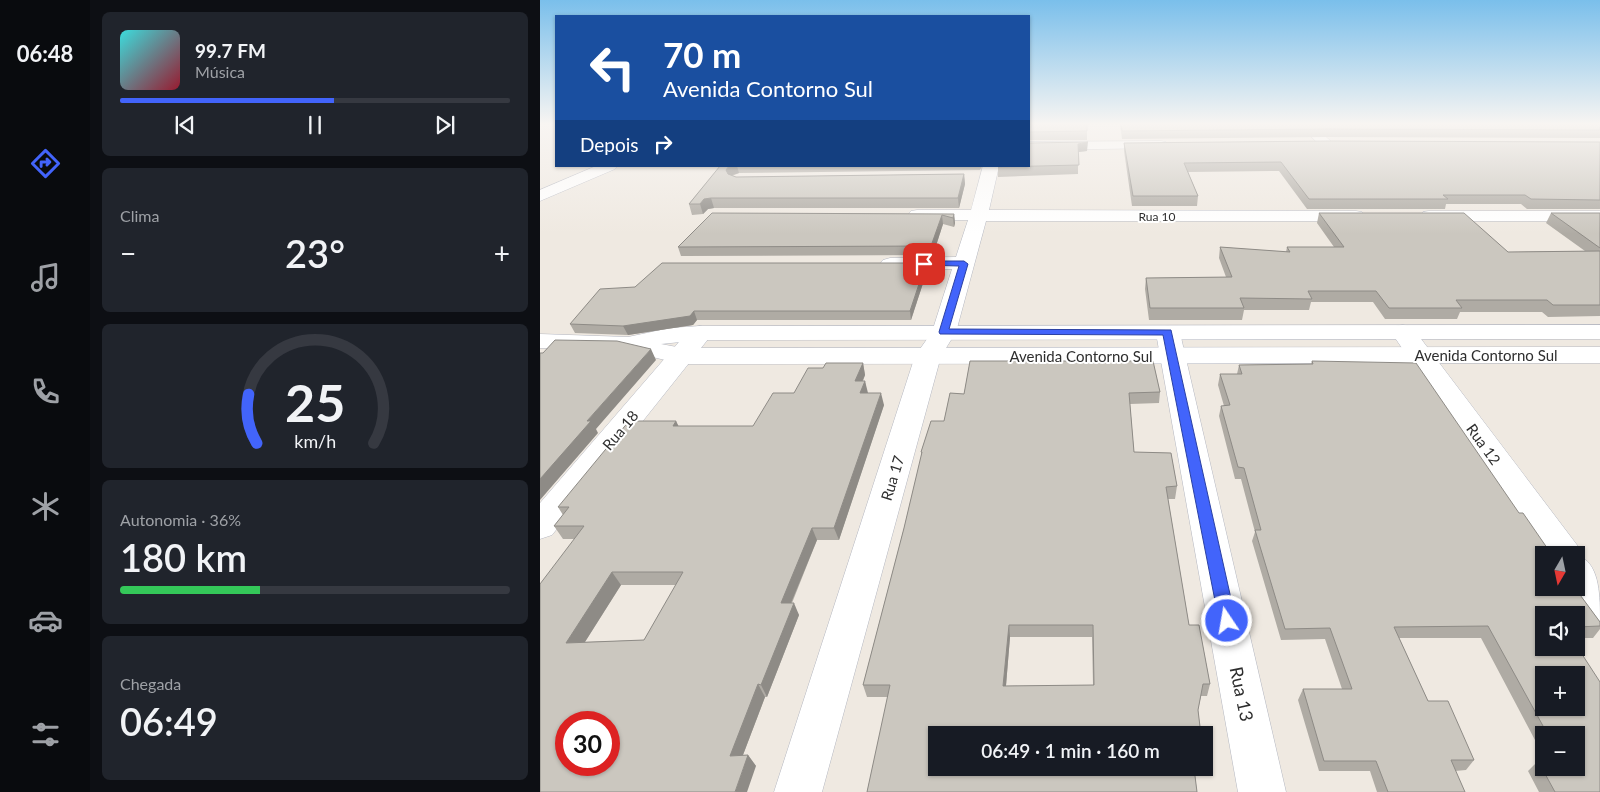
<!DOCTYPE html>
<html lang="pt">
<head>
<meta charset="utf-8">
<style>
	:root { --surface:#171b24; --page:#20242c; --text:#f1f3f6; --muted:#9ea1a6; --line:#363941; --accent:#4264fb }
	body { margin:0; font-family:Lato,sans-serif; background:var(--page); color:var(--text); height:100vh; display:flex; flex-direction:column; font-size:19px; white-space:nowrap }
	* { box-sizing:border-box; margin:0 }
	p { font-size:16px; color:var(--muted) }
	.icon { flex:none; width:28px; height:28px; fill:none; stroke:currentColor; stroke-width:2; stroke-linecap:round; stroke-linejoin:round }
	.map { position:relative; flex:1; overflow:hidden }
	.sheet { display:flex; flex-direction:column; gap:12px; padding:12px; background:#0d0f14; width:450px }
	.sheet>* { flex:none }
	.hud { position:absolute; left:15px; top:15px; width:475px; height:152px; border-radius:0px; box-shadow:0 1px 4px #0004; background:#1a4fa0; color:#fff; overflow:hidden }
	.needle { width:32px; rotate:189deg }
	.tools { position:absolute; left:995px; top:546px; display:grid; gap:10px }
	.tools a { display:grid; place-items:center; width:50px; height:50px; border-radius:0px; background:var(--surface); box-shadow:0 1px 4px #0004; font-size:25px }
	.speed { position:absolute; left:15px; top:711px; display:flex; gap:10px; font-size:25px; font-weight:700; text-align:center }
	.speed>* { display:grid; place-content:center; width:65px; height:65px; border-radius:50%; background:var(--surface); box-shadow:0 1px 4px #0004; line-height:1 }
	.speed .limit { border:8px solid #d22; background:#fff; color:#111 }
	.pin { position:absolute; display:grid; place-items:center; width:42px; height:42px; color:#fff; margin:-21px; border-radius:10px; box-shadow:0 2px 8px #0006 }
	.me { position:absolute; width:55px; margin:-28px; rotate:348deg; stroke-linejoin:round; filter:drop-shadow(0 0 4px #0008) }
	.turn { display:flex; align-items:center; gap:18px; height:105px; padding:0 25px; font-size:22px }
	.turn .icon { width:65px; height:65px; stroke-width:2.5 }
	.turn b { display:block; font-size:35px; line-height:42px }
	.then { display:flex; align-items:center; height:48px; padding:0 25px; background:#0003; gap:10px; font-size:19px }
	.big { font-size:38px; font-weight:600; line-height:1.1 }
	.sheet .card { flex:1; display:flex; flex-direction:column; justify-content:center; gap:8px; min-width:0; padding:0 18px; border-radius:8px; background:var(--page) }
	.sheet .dial { align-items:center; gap:0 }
	.dial svg { height:130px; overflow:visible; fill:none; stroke:var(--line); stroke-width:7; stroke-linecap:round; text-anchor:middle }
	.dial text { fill:var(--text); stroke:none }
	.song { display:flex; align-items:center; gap:15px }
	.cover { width:60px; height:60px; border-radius:8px; background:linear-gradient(135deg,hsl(180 70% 55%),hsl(350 70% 35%)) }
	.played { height:5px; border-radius:2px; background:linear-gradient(90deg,var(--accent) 55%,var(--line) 55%) }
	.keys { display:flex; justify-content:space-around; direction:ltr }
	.heat { display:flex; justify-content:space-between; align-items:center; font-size:28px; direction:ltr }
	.charge { height:8px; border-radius:4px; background:linear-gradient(90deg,#34c759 36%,var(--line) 0) }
	.trip { position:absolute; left:388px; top:726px; width:285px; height:50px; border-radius:0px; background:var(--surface); box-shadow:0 1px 4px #0004; font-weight:600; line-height:50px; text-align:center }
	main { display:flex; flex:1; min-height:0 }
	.tabs { display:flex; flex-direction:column; width:90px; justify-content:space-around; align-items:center; background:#090b0e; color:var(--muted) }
	.tabs .icon { width:35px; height:35px }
	.tabs .current { color:var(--accent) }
	.tabs b { font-size:22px; color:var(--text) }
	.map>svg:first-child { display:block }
</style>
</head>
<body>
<main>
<nav class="tabs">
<b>06:48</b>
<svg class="icon current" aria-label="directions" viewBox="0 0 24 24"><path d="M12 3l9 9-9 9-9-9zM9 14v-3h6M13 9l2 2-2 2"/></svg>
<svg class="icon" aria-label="music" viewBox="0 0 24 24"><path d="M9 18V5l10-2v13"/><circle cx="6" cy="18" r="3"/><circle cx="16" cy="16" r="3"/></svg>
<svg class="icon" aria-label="phone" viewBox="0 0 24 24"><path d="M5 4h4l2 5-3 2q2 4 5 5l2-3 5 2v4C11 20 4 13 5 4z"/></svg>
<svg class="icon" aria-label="climate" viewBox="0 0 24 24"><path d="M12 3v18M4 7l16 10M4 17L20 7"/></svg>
<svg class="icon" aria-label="car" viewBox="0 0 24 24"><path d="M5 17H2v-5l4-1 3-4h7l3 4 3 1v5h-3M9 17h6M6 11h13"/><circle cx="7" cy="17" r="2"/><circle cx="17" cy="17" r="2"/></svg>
<svg class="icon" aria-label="filters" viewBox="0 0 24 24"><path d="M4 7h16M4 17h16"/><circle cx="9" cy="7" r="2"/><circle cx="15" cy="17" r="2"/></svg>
</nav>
<section class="sheet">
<div class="card">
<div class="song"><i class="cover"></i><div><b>99.7 FM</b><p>Música</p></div></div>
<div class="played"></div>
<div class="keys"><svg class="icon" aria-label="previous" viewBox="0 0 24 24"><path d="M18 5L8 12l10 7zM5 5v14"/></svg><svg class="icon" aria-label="pause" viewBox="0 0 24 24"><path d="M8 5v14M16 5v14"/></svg><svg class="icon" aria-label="next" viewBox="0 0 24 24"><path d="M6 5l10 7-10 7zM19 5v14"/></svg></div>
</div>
<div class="card"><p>Clima</p>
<div class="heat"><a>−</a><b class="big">23°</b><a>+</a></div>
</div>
<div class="card dial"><svg viewBox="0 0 100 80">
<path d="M14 69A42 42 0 1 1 86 69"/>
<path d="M14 69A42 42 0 0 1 9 39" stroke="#4264fb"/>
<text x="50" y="56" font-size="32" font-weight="700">25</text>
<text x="50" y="72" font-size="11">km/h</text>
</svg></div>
<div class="card"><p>Autonomia · 36%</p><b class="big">180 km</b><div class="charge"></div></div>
<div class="card"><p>Chegada</p><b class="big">06:49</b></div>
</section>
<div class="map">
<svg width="1060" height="792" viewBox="0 0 1060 792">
	<rect width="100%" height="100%" fill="#efe9e1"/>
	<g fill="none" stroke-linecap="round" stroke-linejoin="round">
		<defs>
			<g id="street">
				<path d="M758,124H771L793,143L791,146H781Z"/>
				<path d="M621,141L626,142L628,145L626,148L489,150V142Z"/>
				<path d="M443,166H459L449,210L816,211L822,212L825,216L822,220L816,221H446L416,332L401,356L282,792H234L375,356L392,332L412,269L350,270L343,268L340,264L343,260L350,258L416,257L428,220H377L371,219L368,215L371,211L377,210H431Z"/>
				<path d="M889,211H1060V221H889L883,220L880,216L883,212Z"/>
				<path d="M863,325L872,327L1037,545L1042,555L1041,557C1060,566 1060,598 1060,621L1046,616L1027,588H1036V555H1004L851,332L854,327Z"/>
				<path d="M160,326L169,328L172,333L169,338L12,535L0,539V503L151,328Z"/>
				<path d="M628,326L637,328L640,333L746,792H698L616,333L619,328Z"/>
			</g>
			<g id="secondary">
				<path d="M56,166H77L75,169L0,201V190Z"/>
				<path d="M1060,325V339L160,340L121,344L142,348L1060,347V363L142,364L83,350L0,348V334L88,337L130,328L160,326Z"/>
			</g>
		</defs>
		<use href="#street" stroke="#b4b7c1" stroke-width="1"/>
		<use href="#secondary" stroke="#b4b7c1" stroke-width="1"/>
		<use href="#street" fill="#fff" fill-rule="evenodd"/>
		<use href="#secondary" fill="#fff" fill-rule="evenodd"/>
	</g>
	<g fill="#afaba4" fill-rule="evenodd">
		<rect x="489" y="124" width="58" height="16"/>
		<path d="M580,124H1060V138L786,137L582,139Z"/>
		<path d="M1060,142V209H987L981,204H906L905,209H767L739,171L648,172L658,196L657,206H592L584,151V143Z"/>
		<path d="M489,143L547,151L538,152V174L458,177V167Z"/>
		<path d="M180,166H442L440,170L199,173L192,176L196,177L424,174L425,184L419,208H174L168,209L163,214L152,215L149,204Z"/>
		<path d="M172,213L414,214L415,223L414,227L403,224L393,255L141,256L138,247Z"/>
		<path d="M779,213L968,252L1045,251L1006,223L1011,213H1060V316L1008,317L1002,312H920L917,319H845L833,302H771L769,310H704L702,320H609L605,289L606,278L686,277L679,258L680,247L746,252L747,247H794L777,223Z"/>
		<path d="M386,263L387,271L371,320H157L153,325L88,335L35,333L30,324L95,287Z"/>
		<path d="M430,361H613L620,392L619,403L590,404L594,452L631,453L637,486L635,499H628L649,625H659L670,684L667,696H661L658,710L661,735H396V768H661H654L657,792H327L348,697H327L323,685L364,528L381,457V452L391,421H404L410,393L424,394ZM470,637H552L553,685L466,686Z"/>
		<path d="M772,361L979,513L1060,622V629L1053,638H1036V615H1004L1060,792H999L988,771L998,761L1036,768V735H1004V757L941,638H859L888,701L934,760L926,770L915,771L925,792H837L830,771H779L758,700L763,689H802L785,639L741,640L712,541L715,532L701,479H695L679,416L681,406H684L678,385L680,374H697L699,365L771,364Z"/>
		<path d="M323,363L325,375L323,381H325L327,393L344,405L299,540H277L252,603L259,615L227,697H225L203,755H208L216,766L0,792L34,539H23L14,526L23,515L18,507L136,421L138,426H213L254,393L283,368ZM81,585H136L104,640L45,642Z"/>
	</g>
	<g fill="#8e8b86">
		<path d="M548,142L547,151L538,152V144Z"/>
		<path d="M189,166H197L199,173L192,175L189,179L186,170Z"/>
		<path d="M424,174L425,184L419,208L418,198Z"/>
		<path d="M171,198L174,208L168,209L163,214L160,204L164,199Z"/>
		<path d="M414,214L415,223L414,227L413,218Z"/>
		<path d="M402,215L403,224L393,255L391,246Z"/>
		<path d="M386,263L387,271L371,320L370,311Z"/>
		<path d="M154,311L157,320L153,325L88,335L83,326Z"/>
		<path d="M111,349L116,360L56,429L58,433L0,500V479L47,421Z"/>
		<path d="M323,363L325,375L317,393L315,381Z"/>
		<path d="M325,381L328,393H320Z"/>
		<path d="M341,393L344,405L299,540L294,528Z"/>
		<path d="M136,421L142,433L133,426Z"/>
		<path d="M272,528L277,540L246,615L241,603Z"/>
		<path d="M72,572L81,585L36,656L26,643Z"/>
		<path d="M254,603L259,615L227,697L221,685Z"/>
		<path d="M469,625L470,637L465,697L463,686Z"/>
		<path d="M218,684L225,697L198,768L190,756Z"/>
		<path d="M208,755L216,766L207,792H195Z"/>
	</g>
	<g fill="#cbc7bf" stroke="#8e8b86" fill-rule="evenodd">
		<path d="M489,124H547V131L489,132Z"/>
		<path d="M581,124H641H640H1060V130L788,129L582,131Z"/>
		<path d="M788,141L1060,142V200L991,199L985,195H903L908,199H769L741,162L644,163L658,196H593L584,143Z"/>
		<path d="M548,142L538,144L539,165L458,167V166H489V143Z"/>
		<path d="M180,166H189L186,170L188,174L196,177L424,174L418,198H171L164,199L160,204H149Z"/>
		<path d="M172,213L414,214L413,218L402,215L391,246L138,247Z"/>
		<path d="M779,213H924L968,252L1060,251V305H1013L1007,300H916L922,308H849L836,291H768L772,299L700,298L704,308H610L606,278L692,277L680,247L750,252L747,247H804Z"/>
		<path d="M1011,213H1060V248Z"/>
		<path d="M122,263H386L370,311H154L150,316L83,326L30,324L60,289L95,287Z"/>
		<path d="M15,340L77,341L111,349L47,421H51L0,479V353H3Z"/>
		<path d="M430,361H613L620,392L589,393L594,452L631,453L637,486L626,487L649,625H659L670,684H663L658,710L661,735H396V768H654L657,792H327L350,685H323L364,528L382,452H381L391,421H404L410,393L424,394ZM469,625H553L554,685L463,686Z"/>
		<path d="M772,361L876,363L979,513H983L1012,555H1004V588H1035L1060,622V626L1036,627V615H1004V648H1036V645L1060,682V792H1015L998,761H1004V768H1036V735H1008L948,626L854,627L888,701H908L934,760H911L925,792H848L836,761H784L763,689H812L790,628L745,629L715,530H721L704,468L698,467L681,406L690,405L680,374H702L699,365L773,364ZM1004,675H1036V708H1004Z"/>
		<path d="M286,363H323L315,381H325L320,393H341L294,528H272L241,603H254L221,685L218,684L190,756L208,755L195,792H0V584L44,526H14L29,507H18L89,421H136L133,426H213L233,393H254L268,368H283ZM72,572H143L104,640L26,643ZM26,722H69V765H26Z"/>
	</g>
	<linearGradient id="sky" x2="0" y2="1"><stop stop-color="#7abfeb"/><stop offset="0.53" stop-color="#f8f5f2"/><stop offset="1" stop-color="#f8f5f2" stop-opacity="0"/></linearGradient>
	<rect width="1060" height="234" fill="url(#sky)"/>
	<path fill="#4264fb" stroke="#2b41a3" d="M384,261H424L428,264L409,329L631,330L696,621L693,626L687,629L682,626L679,621L623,335L400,334L399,332L419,266L381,265V262Z"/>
	<g text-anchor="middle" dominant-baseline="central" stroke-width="4" stroke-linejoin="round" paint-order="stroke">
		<g font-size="12" fill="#2e2e2e" stroke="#fff">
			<text x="617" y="216">Rua 10</text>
		</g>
		<g font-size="15" fill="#2e2e2e" stroke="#fff">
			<text x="946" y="355">Avenida Contorno Sul</text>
			<text x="541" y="356">Avenida Contorno Sul</text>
			<text transform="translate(80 430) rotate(-50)">Rua 18</text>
			<text transform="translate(944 444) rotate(54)">Rua 12</text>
			<text transform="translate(352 478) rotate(-73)">Rua 17</text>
		</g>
		<g font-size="18" fill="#2e2e2e" stroke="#fff">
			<text transform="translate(702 694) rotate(78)">Rua 13</text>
		</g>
	</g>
</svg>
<div class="tools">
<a><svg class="needle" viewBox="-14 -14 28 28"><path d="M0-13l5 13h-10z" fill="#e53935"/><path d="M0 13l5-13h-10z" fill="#9ea1a6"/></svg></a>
<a><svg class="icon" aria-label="sound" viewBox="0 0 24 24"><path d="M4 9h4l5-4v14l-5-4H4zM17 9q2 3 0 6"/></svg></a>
<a>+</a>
<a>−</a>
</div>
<div class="speed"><div class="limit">30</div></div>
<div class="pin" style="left:384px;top:264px;background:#d93025"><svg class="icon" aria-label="arrive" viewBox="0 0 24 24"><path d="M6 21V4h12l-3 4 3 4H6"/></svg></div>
<svg class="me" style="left:687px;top:621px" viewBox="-20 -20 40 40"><circle r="17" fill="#4264fb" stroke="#fff" stroke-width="3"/><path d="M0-11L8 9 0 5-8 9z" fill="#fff"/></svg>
<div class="trip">06:49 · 1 min · 160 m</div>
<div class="hud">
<div class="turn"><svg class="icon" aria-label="left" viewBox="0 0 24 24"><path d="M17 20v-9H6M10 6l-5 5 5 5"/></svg><div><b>70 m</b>Avenida Contorno Sul</div></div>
<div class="then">Depois<svg class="icon" aria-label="right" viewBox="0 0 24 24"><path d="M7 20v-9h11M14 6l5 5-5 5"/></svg></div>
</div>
</div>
</main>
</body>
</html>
